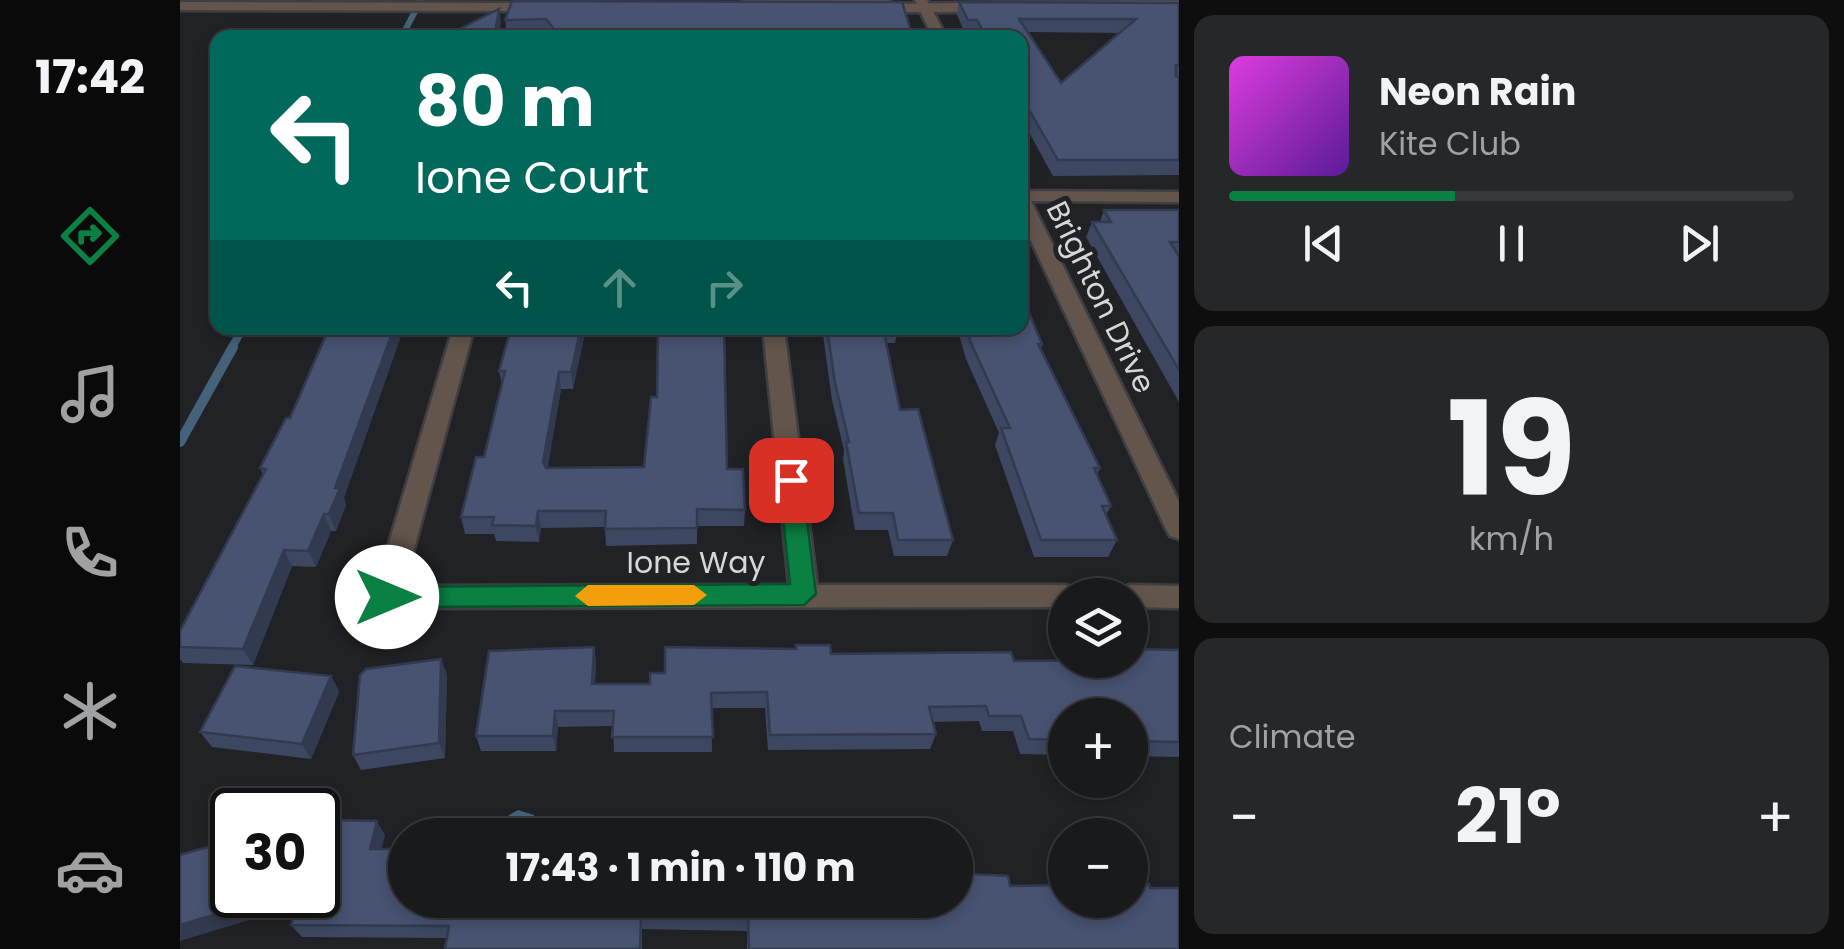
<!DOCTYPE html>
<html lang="en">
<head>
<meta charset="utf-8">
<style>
	:root { --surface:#191a1c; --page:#262729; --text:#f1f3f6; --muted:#9fa1a3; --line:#37383b; --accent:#0b8043 }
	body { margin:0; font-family:Poppins,sans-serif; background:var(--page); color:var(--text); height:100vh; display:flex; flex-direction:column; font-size:38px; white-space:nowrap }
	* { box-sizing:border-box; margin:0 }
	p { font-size:32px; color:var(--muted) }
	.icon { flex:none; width:55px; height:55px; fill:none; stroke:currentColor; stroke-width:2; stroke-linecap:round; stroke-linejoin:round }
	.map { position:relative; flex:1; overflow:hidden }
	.details { display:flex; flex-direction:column; gap:15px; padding:15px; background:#0e0e0f; width:665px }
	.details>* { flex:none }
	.hud { position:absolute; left:30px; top:30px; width:818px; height:305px; border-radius:20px; box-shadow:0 5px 15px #0003,0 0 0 2px var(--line); background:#00695c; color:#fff; overflow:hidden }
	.buttons { position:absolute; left:868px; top:578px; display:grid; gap:20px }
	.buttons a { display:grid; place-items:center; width:100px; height:100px; border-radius:50%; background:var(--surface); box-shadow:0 5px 15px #0003,0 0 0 2px var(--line); font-size:50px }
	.speed { position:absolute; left:30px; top:788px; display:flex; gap:20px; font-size:50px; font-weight:700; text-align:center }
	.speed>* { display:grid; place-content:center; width:130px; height:130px; border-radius:50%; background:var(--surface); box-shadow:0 5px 15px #0003,0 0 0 2px var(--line); line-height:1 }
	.speed .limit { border:5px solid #111; border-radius:15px; background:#fff; color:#111 }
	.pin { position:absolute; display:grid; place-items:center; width:85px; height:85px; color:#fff; margin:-42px; border-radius:20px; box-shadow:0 5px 15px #0006 }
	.me { position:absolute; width:110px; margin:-55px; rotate:90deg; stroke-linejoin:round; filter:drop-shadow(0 0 8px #0008) }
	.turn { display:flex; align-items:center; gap:35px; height:210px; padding:0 40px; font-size:45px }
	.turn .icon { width:130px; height:130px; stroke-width:2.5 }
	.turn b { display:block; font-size:70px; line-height:85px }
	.lanes { display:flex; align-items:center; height:95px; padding:0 40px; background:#0003; justify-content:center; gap:50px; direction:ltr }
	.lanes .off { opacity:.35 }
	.big { font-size:75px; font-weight:700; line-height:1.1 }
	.details .tile { flex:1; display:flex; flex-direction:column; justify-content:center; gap:15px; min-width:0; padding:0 35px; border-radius:20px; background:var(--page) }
	.details .dial { align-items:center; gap:0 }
	.dial b { font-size:130px; line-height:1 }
	.song { display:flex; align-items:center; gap:30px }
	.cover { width:120px; height:120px; border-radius:15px; background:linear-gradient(135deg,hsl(300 70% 55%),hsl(270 70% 35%)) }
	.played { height:10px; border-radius:5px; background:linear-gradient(90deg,var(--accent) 40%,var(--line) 40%) }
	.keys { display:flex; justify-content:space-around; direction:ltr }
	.heat { display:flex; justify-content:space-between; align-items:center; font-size:55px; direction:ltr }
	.trip { position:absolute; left:208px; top:818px; width:585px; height:100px; border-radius:50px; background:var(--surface); box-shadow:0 5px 15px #0003,0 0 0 2px var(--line); font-weight:700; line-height:100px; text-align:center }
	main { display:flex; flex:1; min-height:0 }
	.tab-bar { display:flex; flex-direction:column; width:180px; justify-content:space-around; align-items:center; background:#0a0a0b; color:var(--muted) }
	.tab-bar .icon { width:70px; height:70px }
	.tab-bar .selected { color:var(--accent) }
	.tab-bar b { font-size:45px; color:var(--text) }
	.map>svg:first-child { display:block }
</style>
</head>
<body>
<main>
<nav class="tab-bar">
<b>17:42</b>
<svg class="icon selected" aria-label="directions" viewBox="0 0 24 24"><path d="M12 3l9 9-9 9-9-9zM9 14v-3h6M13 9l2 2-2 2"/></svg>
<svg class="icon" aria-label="music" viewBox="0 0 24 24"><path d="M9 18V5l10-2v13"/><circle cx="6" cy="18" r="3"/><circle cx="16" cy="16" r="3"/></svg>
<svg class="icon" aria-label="phone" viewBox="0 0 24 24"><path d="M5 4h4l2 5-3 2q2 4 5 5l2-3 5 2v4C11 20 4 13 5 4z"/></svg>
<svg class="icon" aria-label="climate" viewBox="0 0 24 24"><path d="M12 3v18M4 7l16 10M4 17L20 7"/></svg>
<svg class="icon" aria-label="car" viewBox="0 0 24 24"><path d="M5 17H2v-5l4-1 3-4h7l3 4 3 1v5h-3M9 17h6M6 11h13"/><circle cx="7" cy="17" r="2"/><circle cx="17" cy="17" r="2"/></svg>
</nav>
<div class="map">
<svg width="999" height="949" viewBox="0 0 999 949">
	<rect width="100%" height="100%" fill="#212226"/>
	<path fill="#44637a" d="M338,810L354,815L352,835H295Z"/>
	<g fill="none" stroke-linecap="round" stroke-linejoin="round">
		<path stroke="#44637a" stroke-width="6" d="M221,38L241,0"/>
		<path stroke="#44637a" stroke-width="8" d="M51,349L63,328"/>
		<path stroke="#44637a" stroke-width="10" d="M0,442L53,347"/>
		<defs>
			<g id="minor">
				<path d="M735,0H747L767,38H753Z"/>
				<path d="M840,191L999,192V202L851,201L999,502V539L990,536L986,529L840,217Z"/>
				<path d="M273,328H294L224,586L609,585L583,328H604L637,585H885L895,588L899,595H885V607L207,608L197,605L193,597Z"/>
				<path d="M950,585L999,586V608L950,607V595H936L940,588Z"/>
			</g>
			<g id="tertiary">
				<path d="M563,0H710L706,4L999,0V5H811L815,8L809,12H689L683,8L687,5L569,4Z"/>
				<path d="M0,2L364,3L370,7L364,11L0,10Z"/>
			</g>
		</defs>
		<use href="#minor" stroke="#3e3f43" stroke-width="5"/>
		<use href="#tertiary" stroke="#3e3f43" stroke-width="5"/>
		<use href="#minor" fill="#63554c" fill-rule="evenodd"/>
		<use href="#tertiary" fill="#63554c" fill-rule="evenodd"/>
	</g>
	<g fill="#3d4761" fill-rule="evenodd">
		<path d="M799,0H999V1Z"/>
		<path d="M332,1L733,38H371L368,33L327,34L325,20Z"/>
		<path d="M779,2L999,3V175L873,176L840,116V38H796L794,33H785L777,15ZM848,32L940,33L881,83Z"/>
		<path d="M924,210H999V402L906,237L912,222H920Z"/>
		<path d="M406,328L393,389H381L367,468L547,469L565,510L564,526H517V544L426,546L425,527L361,528L359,542L316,541L314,534H285L281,517L304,457L322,384L319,371Z"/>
		<path d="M642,328H718L715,343H706L720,410L773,540L767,556H714L708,530H675L663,459L664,450L652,400Z"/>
		<path d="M777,328H840L862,344L861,349L920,468L917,475L931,506L926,515L937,540L928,557H854L815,445L819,433L786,359Z"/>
		<path d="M106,418L164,498L166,505L156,531H151L136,567L112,566L73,665L3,663L0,659V631L83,474L80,468Z"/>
		<path d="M616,645L651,654L834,661L950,660L999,650V757L950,756V715H885V755L840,754L833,731H802L799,721L753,722L756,734L750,749L588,750L585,708H531L532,752H434L433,726L378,727L376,751H301L296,736L414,647L416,663L415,684H470L485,673L615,649Z"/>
		<path d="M261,659L267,675L265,758L181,770L173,755Z"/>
		<path d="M151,676L159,692L131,759L32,747L20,732Z"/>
		<path d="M205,835L201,849L225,900L830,886L999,949H567V931L462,929V949H265L267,938L122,937L111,925Z"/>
	</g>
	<g fill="#323a4f">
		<path d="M319,9L321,23L318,38H314Z"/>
		<path d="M214,328H224L164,498L166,505L156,531L149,514L155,488Z"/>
		<path d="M401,328H406L393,389L391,372Z"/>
		<path d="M379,372L381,389L366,479L363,462Z"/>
		<path d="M358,511L361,528L359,542L356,526Z"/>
		<path d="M144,514L151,531L136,567L128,551Z"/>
		<path d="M104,550L112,566L73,665L63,649Z"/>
		<path d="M414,647L416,663L414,699L412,684Z"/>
		<path d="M261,659L267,675L265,758L259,743Z"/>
		<path d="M151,676L159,692L131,759L122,744Z"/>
		<path d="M375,711L378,727L376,751L373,736Z"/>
		<path d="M197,821L205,835L198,862L190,849Z"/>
		<path d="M85,895H96V912L0,941V925Z"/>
	</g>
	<g fill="#475371" stroke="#323a4f" stroke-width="2.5" fill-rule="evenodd">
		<path d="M332,1L722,2L733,38H381L366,19L325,20Z"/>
		<path d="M779,2L999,3V65H996V76L999,77V160H878L840,94V38H807L797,20H788ZM839,19H956L881,83Z"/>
		<path d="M319,9L314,38H262Z"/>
		<path d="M924,210H999V242H990L999,256V370L912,222H931Z"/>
		<path d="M840,291L862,344H858L920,468H914L931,506H922L937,540H861L821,428H830L791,343L786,328H840Z"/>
		<path d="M149,328H214L155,488H160L149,514H144L128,551L104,550L63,649L0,647V631L86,469L80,468L106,418H110Z"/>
		<path d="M331,328H401L391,372H379L363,462L366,468L464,467L471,397H477L478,328H544L547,469H563L565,510L517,509V528L425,529L426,511H358L356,526L312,525L314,517H281L296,457H304L325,371H319Z"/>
		<path d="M647,328H703L720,410L738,409L773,540H718L713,513H679L666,442H669L655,383Z"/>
		<path d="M616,645H650L651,654L831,652L834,661L950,660V649L999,650V742L950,741V715H885V740L849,739L841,716H809L806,706L749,707L756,734L590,735L587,692L531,693L533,737H432L434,711H375L373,736H296L309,651L414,647L412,684H470V673H485V647L616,649Z"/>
		<path d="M261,659L259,743L173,755L180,675L186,669Z"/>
		<path d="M55,666L151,676L122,744L20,732Z"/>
		<path d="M141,820L197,821L190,849H225V900H775V873L828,876L830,886L885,885V900H950V884H969L970,888H999V949H569L568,919L461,917L460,949H265L269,926L111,925L120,895H138V832Z"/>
		<path d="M52,840V895H85V899L0,925V855Z"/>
	</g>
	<path fill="#0b8043" stroke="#07532c" stroke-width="2.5" d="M611,472L622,480L636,594L624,605L207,607L194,597L207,587L610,584L599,480Z"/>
	<path fill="#f59e0b" d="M408,585H514L527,595L514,605L408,606L395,596Z"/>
	<g text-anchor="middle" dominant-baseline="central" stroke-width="10" stroke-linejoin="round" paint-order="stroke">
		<g font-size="30" fill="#d6d7da" stroke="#212226">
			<text transform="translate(921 297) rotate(64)">Brighton Drive</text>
			<text x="516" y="562">Ione Way</text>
		</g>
	</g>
</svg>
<div class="buttons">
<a><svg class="icon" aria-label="layers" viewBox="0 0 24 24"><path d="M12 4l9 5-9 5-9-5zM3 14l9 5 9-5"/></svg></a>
<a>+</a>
<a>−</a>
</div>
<div class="speed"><div class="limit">30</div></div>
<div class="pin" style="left:611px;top:480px;background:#d93025"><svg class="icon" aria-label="arrive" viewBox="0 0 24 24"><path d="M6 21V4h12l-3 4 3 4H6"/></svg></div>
<svg class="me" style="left:207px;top:597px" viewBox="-20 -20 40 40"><circle r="19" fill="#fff"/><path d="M0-13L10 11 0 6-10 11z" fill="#0b8043"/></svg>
<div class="trip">17:43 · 1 min · 110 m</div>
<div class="hud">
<div class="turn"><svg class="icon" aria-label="left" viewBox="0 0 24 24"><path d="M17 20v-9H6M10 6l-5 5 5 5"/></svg><div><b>80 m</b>Ione Court</div></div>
<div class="lanes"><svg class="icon" aria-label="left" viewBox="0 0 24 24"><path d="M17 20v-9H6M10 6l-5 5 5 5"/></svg><svg class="icon off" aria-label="ahead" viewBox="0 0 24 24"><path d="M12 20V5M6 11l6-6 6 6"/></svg><svg class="icon off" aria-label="right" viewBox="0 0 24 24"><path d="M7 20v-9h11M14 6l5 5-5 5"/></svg></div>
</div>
</div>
<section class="details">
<div class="tile">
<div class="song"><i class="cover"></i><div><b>Neon Rain</b><p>Kite Club</p></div></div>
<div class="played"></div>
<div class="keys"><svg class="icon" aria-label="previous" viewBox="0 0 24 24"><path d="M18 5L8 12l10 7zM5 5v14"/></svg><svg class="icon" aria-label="pause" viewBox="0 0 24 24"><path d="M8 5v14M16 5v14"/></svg><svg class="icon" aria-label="next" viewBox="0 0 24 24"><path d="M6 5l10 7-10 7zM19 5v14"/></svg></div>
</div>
<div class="tile dial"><b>19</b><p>km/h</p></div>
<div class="tile"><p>Climate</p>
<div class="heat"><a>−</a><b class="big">21°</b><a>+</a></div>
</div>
</section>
</main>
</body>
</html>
